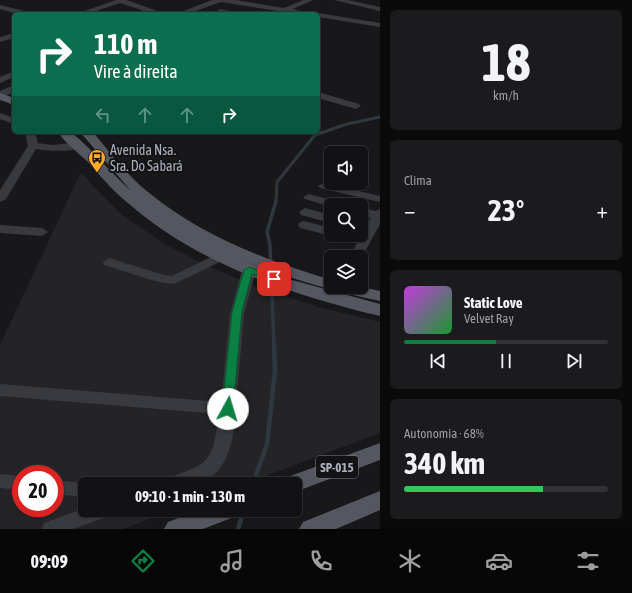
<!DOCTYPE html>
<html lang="pt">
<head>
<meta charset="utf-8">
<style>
	:root { --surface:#121214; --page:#1b1b1d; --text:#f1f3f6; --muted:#9c9ea0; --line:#313234; --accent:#0b8043 }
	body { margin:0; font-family:"Asap Condensed",sans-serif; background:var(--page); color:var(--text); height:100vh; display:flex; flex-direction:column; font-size:15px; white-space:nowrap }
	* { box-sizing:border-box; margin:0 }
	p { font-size:13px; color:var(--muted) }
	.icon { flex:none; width:22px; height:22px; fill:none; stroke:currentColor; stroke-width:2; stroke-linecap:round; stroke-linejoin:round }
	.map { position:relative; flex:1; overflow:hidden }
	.drawer { display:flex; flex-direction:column; gap:10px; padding:10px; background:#0a0a0b; width:252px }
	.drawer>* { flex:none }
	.guide { position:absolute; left:12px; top:12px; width:308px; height:122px; border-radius:6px; box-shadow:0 1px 3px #0004,0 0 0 1px var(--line); background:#0b6e4f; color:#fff; overflow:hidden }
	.tools { position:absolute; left:324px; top:146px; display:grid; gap:8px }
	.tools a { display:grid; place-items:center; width:44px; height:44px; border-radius:6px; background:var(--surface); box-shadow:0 1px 3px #0004,0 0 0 1px var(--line); font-size:20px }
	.speed { position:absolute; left:12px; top:465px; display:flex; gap:8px; font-size:20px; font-weight:700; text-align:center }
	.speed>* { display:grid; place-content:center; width:52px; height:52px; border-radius:50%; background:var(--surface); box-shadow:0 1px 3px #0004,0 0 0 1px var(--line); line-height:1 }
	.speed .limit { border:6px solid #d22; background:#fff; color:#111 }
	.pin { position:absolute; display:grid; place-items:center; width:34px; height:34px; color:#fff; margin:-17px; border-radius:8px; box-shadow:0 2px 6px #0006 }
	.me { position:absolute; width:44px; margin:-22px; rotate:6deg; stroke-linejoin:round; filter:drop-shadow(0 0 3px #0008) }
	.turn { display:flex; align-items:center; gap:14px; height:84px; padding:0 16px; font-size:18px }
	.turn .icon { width:52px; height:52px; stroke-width:2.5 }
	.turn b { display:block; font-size:28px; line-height:34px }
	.lanes { display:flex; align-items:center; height:38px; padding:0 16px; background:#0003; justify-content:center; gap:20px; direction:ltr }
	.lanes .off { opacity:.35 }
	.big { font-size:30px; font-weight:700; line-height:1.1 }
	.drawer .card { flex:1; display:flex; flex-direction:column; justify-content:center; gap:6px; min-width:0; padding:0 14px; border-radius:6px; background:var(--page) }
	.drawer .dial { align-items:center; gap:0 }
	.dial b { font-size:52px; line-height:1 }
	.song { display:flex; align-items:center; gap:12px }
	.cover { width:48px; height:48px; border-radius:6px; background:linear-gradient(135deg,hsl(290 70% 55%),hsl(130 70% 35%)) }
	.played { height:4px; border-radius:2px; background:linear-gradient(90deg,var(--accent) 45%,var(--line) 45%) }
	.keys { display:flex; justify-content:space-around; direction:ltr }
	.heat { display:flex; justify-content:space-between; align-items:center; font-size:22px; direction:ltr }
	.charge { height:6px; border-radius:3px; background:linear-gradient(90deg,#34c759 68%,var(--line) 0) }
	.trip { position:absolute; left:78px; top:477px; width:224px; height:40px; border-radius:6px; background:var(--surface); box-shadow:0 1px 3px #0004,0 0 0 1px var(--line); font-weight:700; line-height:40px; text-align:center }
	.tab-bar { display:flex; height:64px; justify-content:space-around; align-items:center; background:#070708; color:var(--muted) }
	.tab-bar .icon { width:28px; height:28px }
	.tab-bar .current { color:var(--accent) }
	.tab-bar b { font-size:18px; color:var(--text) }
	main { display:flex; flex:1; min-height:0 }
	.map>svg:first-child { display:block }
</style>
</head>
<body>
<main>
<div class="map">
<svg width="380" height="529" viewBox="0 0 380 529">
	<rect width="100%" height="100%" fill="#18181a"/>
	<path fill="#242427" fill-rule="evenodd" d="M81,172L95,188L122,215L168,246L214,269L257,287L318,307L380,322V433L244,484H85V510H174L123,529H0V345ZM21,474H55V508H21Z"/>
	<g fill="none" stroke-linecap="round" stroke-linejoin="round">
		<path stroke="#2d383f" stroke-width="3" d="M276,202L277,182L315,135L347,124L380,117"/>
		<path stroke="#2d383f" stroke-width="3.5" d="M274,346L270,245L267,232L276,201"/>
		<g stroke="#2d383f" stroke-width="4.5">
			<path d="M253,484L267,444L275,371L274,345"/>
			<path d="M238,529L244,510"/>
		</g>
		<g fill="#383a3f" fill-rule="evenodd">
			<path d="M116,0H127L165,14H153L120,3L87,14H76Z"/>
			<path d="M212,0H236L284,8L303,0H313L293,9L314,14H296L221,2L187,14H176Z"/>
			<path d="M334,0H348L380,7V11Z"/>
			<path d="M0,5L28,12L29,14H17L0,9Z"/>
			<path d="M219,9L237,12L241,14H226L218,11Z"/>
			<path d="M318,13L380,23V27L318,17V14H315Z"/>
			<path d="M14,33V38L0,42V37Z"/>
			<path d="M14,71V77L0,83V77Z"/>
			<path d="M14,85V92L0,98V91Z"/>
			<path d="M318,92L359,104L361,106L356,109L318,98Z"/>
			<path d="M0,113L14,118V124L0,119Z"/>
			<path d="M25,132H35L38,143L52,145L80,142L85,145C78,153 47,151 36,149L6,199L0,202V190L28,146Z"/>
			<path d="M324,183L380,196V202L320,188L318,186Z"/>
			<path d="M309,194L342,203L344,205H331V207L305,199L303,197Z"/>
			<path d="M361,207L375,211L380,209V224L361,259V257H350L357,243L337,238L335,235L361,236L371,218L361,215Z"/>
			<path d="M305,208L331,215V223L301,215L299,212Z"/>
			<path d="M304,221L331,228V235H334L331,236L300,228L298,225L300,222Z"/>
			<path d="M0,225L42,228L48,232L42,236L0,233Z"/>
			<path d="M219,253L225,257L224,260L174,284L158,282L104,265L103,262L109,258L164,275L172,276Z"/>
			<path d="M249,266L254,267L256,270L244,314L233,436C222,482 206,484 162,484L165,479C211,463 212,463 219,414L0,396V384L221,402L230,314L242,270L244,267Z"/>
			<path d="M0,474L21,476V490L0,488Z"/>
			<path d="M55,480L89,484H85V497L55,494Z"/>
			<path d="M85,508V510H111L109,516L73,529H42L44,523Z"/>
		</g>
		<g fill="#54575f" fill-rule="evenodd">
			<path d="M0,93L14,98V105L0,100Z"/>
			<path d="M58,132H71C93,150 110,172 131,191L80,132H93C110,153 127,175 148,192C201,236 266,260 331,280V287H361L380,291V301C327,290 277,275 228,254L292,280L380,304V316C290,294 199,265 128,203C114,192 102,178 90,164C80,154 66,144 58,132Z"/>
			<path d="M380,443V460L295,492V484H282L285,478Z"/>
			<path d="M380,491V510L336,529H299L303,522Z"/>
			<path d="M200,510H237L234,517L203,529H164L168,522Z"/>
		</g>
	</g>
	<path fill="#0b8043" stroke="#07532c" d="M249,267L279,279L274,282L252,274L242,312L233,409L232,412H223L222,409L232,312L244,270Z"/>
	<defs>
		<symbol id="bus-pin" viewBox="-11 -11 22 30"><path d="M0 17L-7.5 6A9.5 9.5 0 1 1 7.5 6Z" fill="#feab2b" stroke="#131315"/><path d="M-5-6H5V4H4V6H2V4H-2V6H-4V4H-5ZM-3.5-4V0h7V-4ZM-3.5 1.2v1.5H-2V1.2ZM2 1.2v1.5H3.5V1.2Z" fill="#111"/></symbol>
	</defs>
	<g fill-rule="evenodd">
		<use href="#bus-pin" x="87" y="148" width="20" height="27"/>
	</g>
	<g text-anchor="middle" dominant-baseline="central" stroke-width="4" stroke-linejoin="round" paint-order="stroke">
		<rect fill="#131315" stroke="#7c8089" stroke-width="1" x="316" y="456" width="42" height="22" rx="3"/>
		<g font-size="13" font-weight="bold" fill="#a9afbb">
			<text x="337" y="467">SP-015</text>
		</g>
		<g font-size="14" fill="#a9afbb" stroke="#131315" text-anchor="start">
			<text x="110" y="150">Avenida Nsa.<tspan x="110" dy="16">Sra. Do Sabará</tspan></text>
		</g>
	</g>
</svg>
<div class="tools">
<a><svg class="icon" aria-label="sound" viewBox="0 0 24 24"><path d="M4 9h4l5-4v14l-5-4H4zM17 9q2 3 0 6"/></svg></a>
<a><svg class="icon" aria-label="search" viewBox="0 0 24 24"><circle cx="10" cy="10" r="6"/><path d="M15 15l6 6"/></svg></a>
<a><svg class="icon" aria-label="layers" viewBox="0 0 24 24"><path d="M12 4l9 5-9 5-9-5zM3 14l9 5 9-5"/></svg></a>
</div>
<div class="speed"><div class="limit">20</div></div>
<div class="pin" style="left:274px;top:279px;background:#d93025"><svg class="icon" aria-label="arrive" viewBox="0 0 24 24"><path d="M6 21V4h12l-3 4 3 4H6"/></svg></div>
<svg class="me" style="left:228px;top:409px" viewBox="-20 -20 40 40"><circle r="19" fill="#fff"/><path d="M0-13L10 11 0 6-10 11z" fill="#0b8043"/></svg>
<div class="trip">09:10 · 1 min · 130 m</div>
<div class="guide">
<div class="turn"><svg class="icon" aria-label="right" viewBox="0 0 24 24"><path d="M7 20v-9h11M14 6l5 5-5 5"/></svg><div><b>110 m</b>Vire à direita</div></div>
<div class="lanes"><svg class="icon off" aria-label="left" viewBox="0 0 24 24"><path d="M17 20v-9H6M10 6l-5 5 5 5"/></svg><svg class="icon off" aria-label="ahead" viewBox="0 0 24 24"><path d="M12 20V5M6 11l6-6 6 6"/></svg><svg class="icon off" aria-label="ahead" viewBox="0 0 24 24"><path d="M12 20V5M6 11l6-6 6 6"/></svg><svg class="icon" aria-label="right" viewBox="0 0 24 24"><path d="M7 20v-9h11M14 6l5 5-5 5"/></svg></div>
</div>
</div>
<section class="drawer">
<div class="card dial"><b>18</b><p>km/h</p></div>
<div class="card"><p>Clima</p>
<div class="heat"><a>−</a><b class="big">23°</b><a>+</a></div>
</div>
<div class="card">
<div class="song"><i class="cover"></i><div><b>Static Love</b><p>Velvet Ray</p></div></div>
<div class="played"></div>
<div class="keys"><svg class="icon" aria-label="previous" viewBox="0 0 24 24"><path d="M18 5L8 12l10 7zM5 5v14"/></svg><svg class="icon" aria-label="pause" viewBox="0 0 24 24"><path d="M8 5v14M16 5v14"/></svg><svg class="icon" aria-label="next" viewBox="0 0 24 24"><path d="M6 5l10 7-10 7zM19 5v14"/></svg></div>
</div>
<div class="card"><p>Autonomia · 68%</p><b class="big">340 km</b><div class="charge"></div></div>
</section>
</main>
<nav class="tab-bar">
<b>09:09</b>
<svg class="icon current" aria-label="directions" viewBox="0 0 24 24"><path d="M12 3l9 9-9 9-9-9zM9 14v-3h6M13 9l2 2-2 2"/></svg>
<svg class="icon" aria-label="music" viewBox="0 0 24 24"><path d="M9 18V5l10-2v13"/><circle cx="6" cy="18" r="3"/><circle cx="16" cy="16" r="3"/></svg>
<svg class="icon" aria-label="phone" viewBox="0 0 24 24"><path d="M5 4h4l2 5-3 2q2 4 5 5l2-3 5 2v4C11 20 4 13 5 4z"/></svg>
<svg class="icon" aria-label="climate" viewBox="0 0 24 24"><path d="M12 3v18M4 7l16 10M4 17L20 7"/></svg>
<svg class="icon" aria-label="car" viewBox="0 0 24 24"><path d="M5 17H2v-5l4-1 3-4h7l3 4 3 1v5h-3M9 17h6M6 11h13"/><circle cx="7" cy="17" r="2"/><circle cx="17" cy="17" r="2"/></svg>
<svg class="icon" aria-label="filters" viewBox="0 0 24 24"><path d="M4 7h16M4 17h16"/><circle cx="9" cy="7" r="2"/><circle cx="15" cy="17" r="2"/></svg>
</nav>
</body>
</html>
